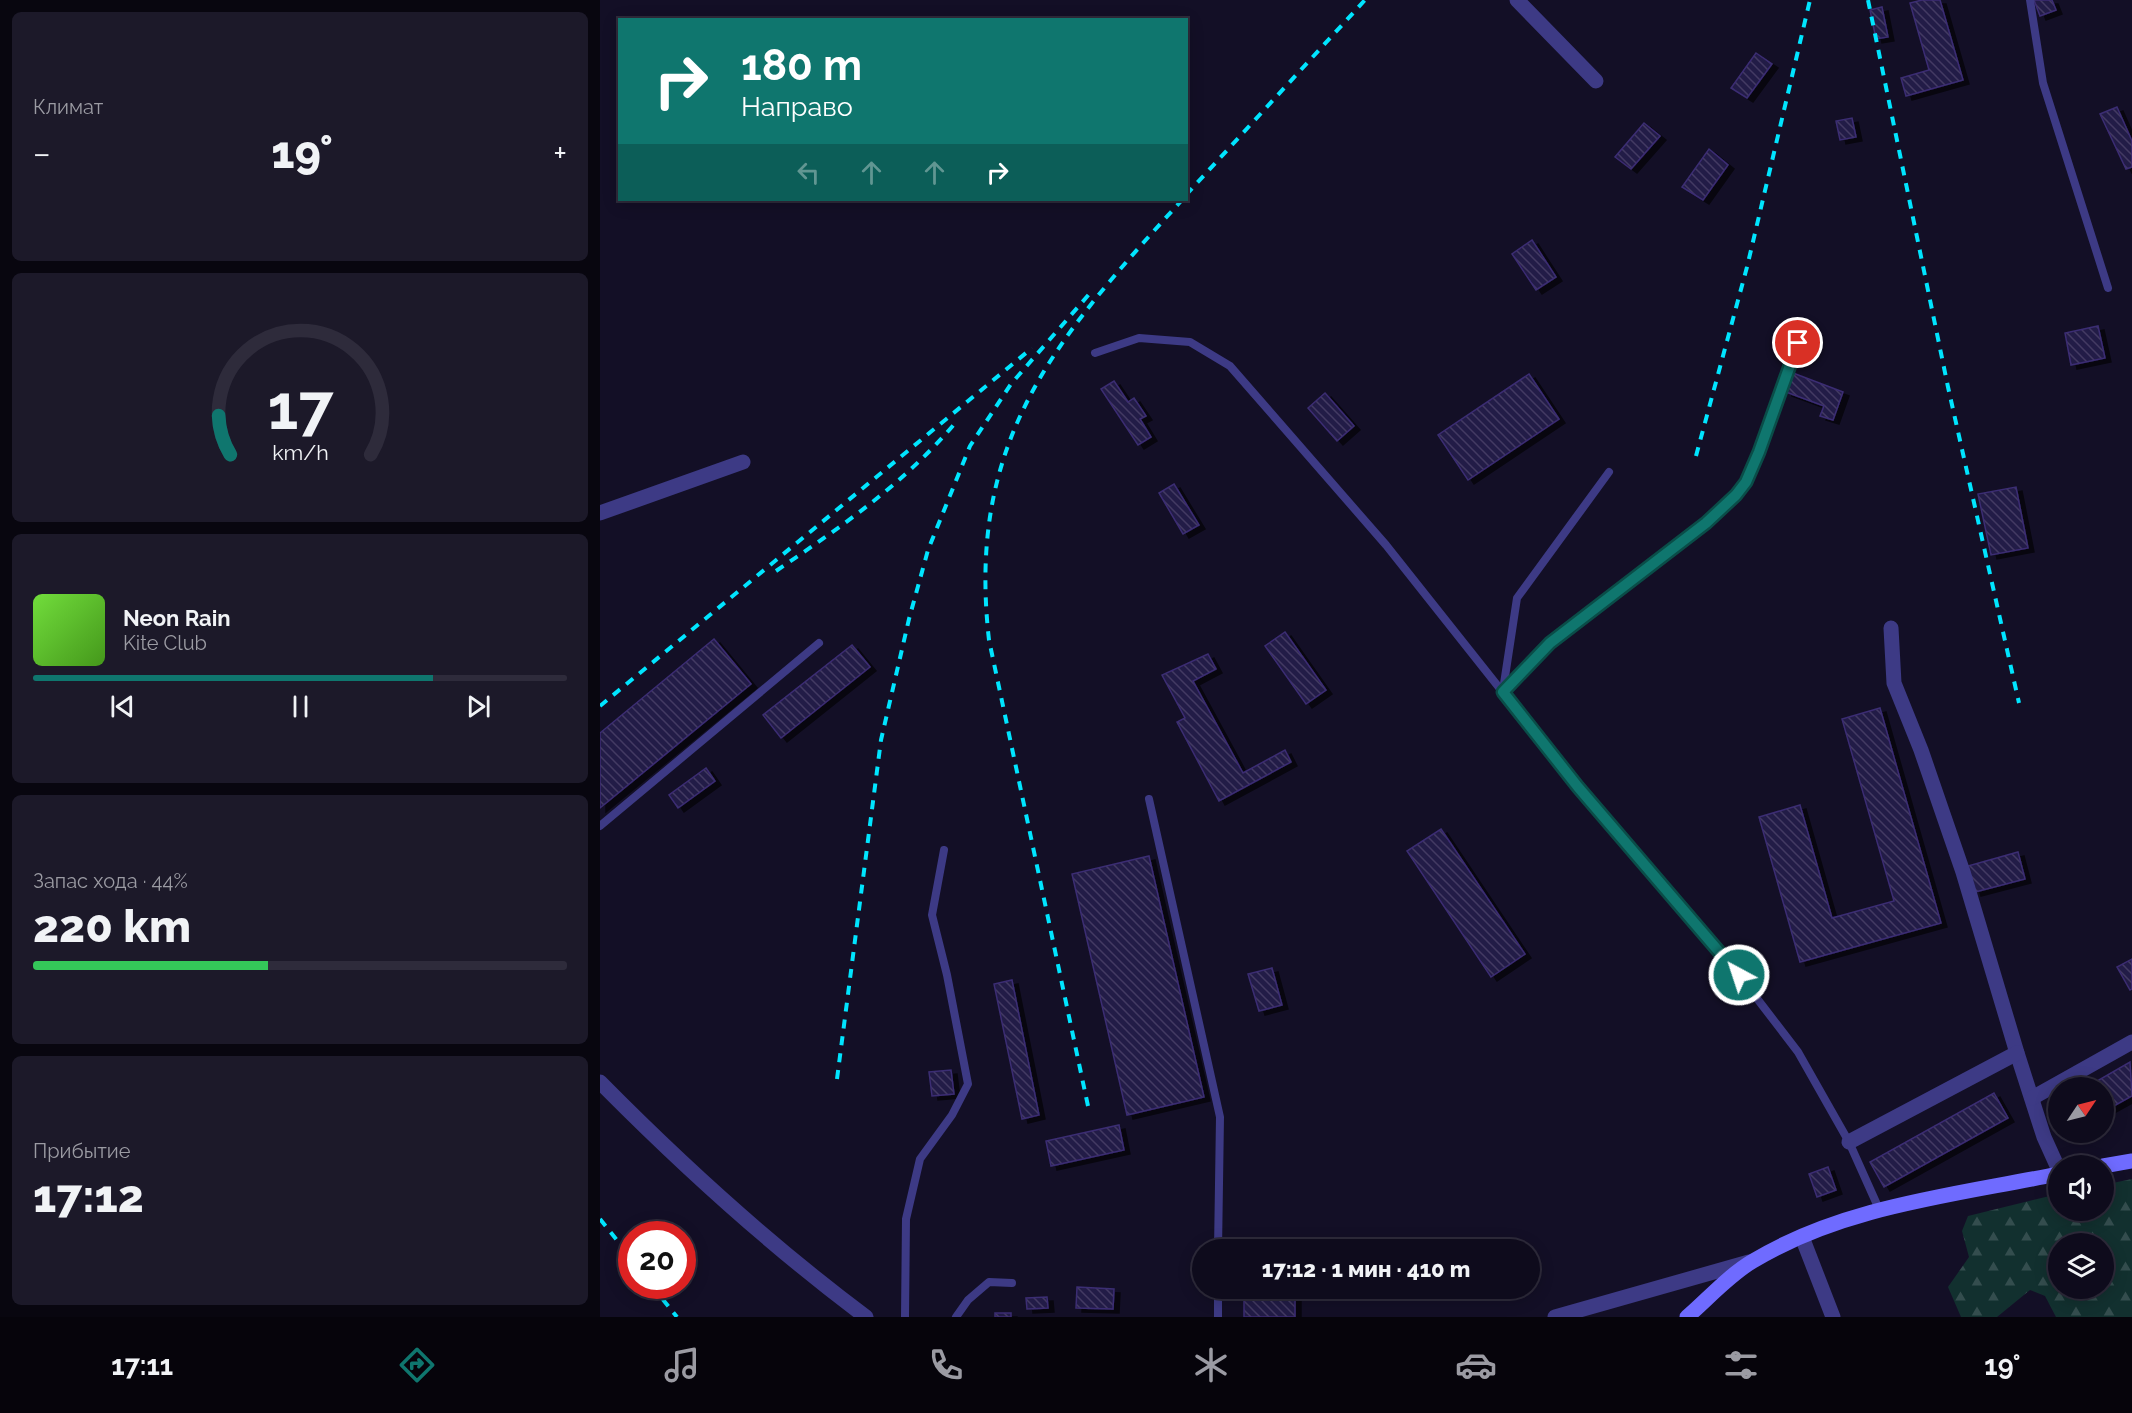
<!DOCTYPE html>
<html lang="ru">
<head>
<meta charset="utf-8">
<style>
	:root { --surface:#0e0b1c; --page:#1c1929; --text:#f1f3f6; --muted:#9b9ba3; --line:#2e2b3b; --accent:#0f766e }
	body { margin:0; font-family:Raleway,sans-serif; background:var(--page); color:var(--text); height:100vh; display:flex; flex-direction:column; font-size:22px; white-space:nowrap }
	* { box-sizing:border-box; margin:0 }
	p { font-size:20px; color:var(--muted) }
	.icon { flex:none; width:33px; height:33px; fill:none; stroke:currentColor; stroke-width:2; stroke-linecap:round; stroke-linejoin:round }
	.map { position:relative; flex:1; overflow:hidden }
	.side { display:flex; flex-direction:column; gap:12px; padding:12px; background:#08060f; width:600px }
	.side>* { flex:none }
	.hud { position:absolute; left:18px; top:18px; width:570px; height:183px; border-radius:0px; box-shadow:0 3px 15px #0003,0 0 0 2px var(--line); background:#0f766e; color:#fff; overflow:hidden }
	.needle { width:39px; rotate:55deg }
	.buttons { position:absolute; left:1448px; top:1077px; display:grid; gap:12px }
	.buttons a { display:grid; place-items:center; width:66px; height:66px; border-radius:50%; background:var(--surface); box-shadow:0 3px 15px #0003,0 0 0 2px var(--line); font-size:30px }
	.speed { position:absolute; left:18px; top:1221px; display:flex; gap:12px; font-size:30px; font-weight:700; text-align:center }
	.speed>* { display:grid; place-content:center; width:78px; height:78px; border-radius:50%; background:var(--surface); box-shadow:0 3px 15px #0003,0 0 0 2px var(--line); line-height:1 }
	.speed .limit { border:9px solid #d22; background:#fff; color:#111 }
	.pin { position:absolute; display:grid; place-items:center; width:51px; height:51px; color:#fff; margin:-26px; border:3px solid #fff; border-radius:50%; box-shadow:0 2px 6px #0007 }
	.me { position:absolute; width:66px; margin:-33px; rotate:320deg; stroke-linejoin:round; filter:drop-shadow(0 0 4px #0008) }
	.turn { display:flex; align-items:center; gap:21px; height:126px; padding:0 24px; font-size:27px }
	.turn .icon { width:78px; height:78px; stroke-width:2.5 }
	.turn b { display:block; font-size:42px; line-height:51px }
	.lanes { display:flex; align-items:center; height:57px; padding:0 24px; background:#0003; justify-content:center; gap:30px; direction:ltr }
	.lanes .off { opacity:.35 }
	.big { font-size:45px; font-weight:800; line-height:1.1 }
	.side .card { flex:1; display:flex; flex-direction:column; justify-content:center; gap:9px; min-width:0; padding:0 21px; border-radius:9px; background:var(--page) }
	.side .dial { align-items:center; gap:0 }
	.dial svg { height:156px; overflow:visible; fill:none; stroke:var(--line); stroke-width:7; stroke-linecap:round; text-anchor:middle }
	.dial text { fill:var(--text); stroke:none }
	.song { display:flex; align-items:center; gap:18px }
	.cover { width:72px; height:72px; border-radius:9px; background:linear-gradient(135deg,hsl(100 70% 55%),hsl(100 70% 35%)) }
	.played { height:6px; border-radius:3px; background:linear-gradient(90deg,var(--accent) 75%,var(--line) 75%) }
	.keys { display:flex; justify-content:space-around; direction:ltr }
	.heat { display:flex; justify-content:space-between; align-items:center; font-size:33px; direction:ltr }
	.charge { height:9px; border-radius:4px; background:linear-gradient(90deg,#34c759 44%,var(--line) 0) }
	.trip { position:absolute; left:592px; top:1239px; width:348px; height:60px; border-radius:30px; background:var(--surface); box-shadow:0 3px 15px #0003,0 0 0 2px var(--line); font-weight:800; line-height:60px; text-align:center }
	.tabs { display:flex; height:96px; justify-content:space-around; align-items:center; background:#06040b; color:var(--muted) }
	.tabs .icon { width:42px; height:42px }
	.tabs .selected { color:var(--accent) }
	.tabs b { font-size:27px; color:var(--text) }
	main { display:flex; flex:1; min-height:0 }
	.map>svg:first-child { display:block }
</style>
</head>
<body>
<main>
<section class="side">
<div class="card"><p>Климат</p>
<div class="heat"><a>−</a><b class="big">19°</b><a>+</a></div>
</div>
<div class="card dial"><svg viewBox="0 0 100 80">
<path d="M14 69A42 42 0 1 1 86 69"/>
<path d="M14 69A42 42 0 0 1 8 49" stroke="#0f766e"/>
<text x="50" y="56" font-size="32" font-weight="700">17</text>
<text x="50" y="72" font-size="11">km/h</text>
</svg></div>
<div class="card">
<div class="song"><i class="cover"></i><div><b>Neon Rain</b><p>Kite Club</p></div></div>
<div class="played"></div>
<div class="keys"><svg class="icon" aria-label="previous" viewBox="0 0 24 24"><path d="M18 5L8 12l10 7zM5 5v14"/></svg><svg class="icon" aria-label="pause" viewBox="0 0 24 24"><path d="M8 5v14M16 5v14"/></svg><svg class="icon" aria-label="next" viewBox="0 0 24 24"><path d="M6 5l10 7-10 7zM19 5v14"/></svg></div>
</div>
<div class="card"><p>Запас хода · 44%</p><b class="big">220 km</b><div class="charge"></div></div>
<div class="card"><p>Прибытие</p><b class="big">17:12</b></div>
</section>
<div class="map">
<svg width="1532" height="1317" viewBox="0 0 1532 1317">
	<defs>
		<pattern id="forest-firs" width="22" height="20" patternUnits="userSpaceOnUse" patternTransform="scale(1.5)"><rect width="22" height="20" fill="#12302f"/><path d="M5 1l3.5 6h-7zM16 11l3.5 6h-7z" fill="#344d4e"/></pattern>
		<pattern id="building-back-hatch" width="6" height="6" patternUnits="userSpaceOnUse" patternTransform="scale(1.5)"><rect width="6" height="6" fill="#241b47"/><path d="M-1 5l2 2M0 0l6 6M5-1l2 2" fill="none" stroke="#433b63"/></pattern>
		<filter id="shadow"><feDropShadow dx="6" dy="4" stdDeviation="0" flood-color="#0009"/></filter>
	</defs>
	<rect width="100%" height="100%" fill="#130f26"/>
	<path fill="url(#forest-firs)" fill-rule="evenodd" d="M1532,1179V1317H1456L1445,1296L1430,1290L1397,1317H1361L1348,1287L1369,1257L1362,1231L1368,1216L1458,1194V1210H1503V1185ZM1458,1244H1503V1288H1458Z"/>
	<g fill="url(#building-back-hatch)" stroke="#3b2d73" stroke-width="1.5" filter="url(#shadow)">
		<path d="M1322,0H1340L1363,80L1306,96L1301,78L1329,70L1310,3Z"/>
		<path d="M1434,0H1452L1456,10L1440,16Z"/>
		<path d="M1282,7L1288,37L1276,39L1270,10Z"/>
		<path d="M1156,53L1172,64L1147,98L1131,88Z"/>
		<path d="M1517,107L1532,141V167L1526,169L1500,114Z"/>
		<path d="M1252,118L1256,137L1240,140L1236,121Z"/>
		<path d="M1044,123L1060,136L1031,169L1015,157Z"/>
		<path d="M1109,149L1128,165L1103,200L1082,187Z"/>
		<path d="M932,240L956,277L936,290L912,254Z"/>
		<path d="M1498,326L1505,358L1471,365L1465,333Z"/>
		<path d="M1193,373L1243,392L1233,420L1220,416L1224,406L1186,392Z"/>
		<path d="M929,374L959,419L868,480L838,435Z"/>
		<path d="M514,381L528,402L534,398L546,416L540,419L551,437L538,445L501,389Z"/>
		<path d="M725,393L754,426L737,441L708,408Z"/>
		<path d="M574,484L599,525L583,534L559,493Z"/>
		<path d="M1416,487L1428,548L1391,555L1378,494Z"/>
		<path d="M685,632L726,690L706,704L665,646Z"/>
		<path d="M114,639L151,684L0,808V733Z"/>
		<path d="M252,645L270,667L181,738L163,715Z"/>
		<path d="M608,654L616,669L593,681L643,773L685,750L691,762L619,801L577,722L585,718L562,675Z"/>
		<path d="M1280,708L1341,923L1200,962L1159,817L1200,805L1232,918L1294,901L1242,719Z"/>
		<path d="M106,768L115,781L78,808L69,795Z"/>
		<path d="M841,829L925,954L891,977L807,851Z"/>
		<path d="M1418,852L1425,879L1375,892L1368,866Z"/>
		<path d="M549,856L604,1097L527,1115L472,874Z"/>
		<path d="M1532,959V989L1530,990L1517,967Z"/>
		<path d="M672,968L682,1005L659,1011L648,974Z"/>
		<path d="M412,980L439,1115L422,1119L394,984Z"/>
		<path d="M1530,1062L1532,1096L1503,1112V1088H1485Z"/>
		<path d="M351,1070L354,1094L332,1096L329,1072Z"/>
		<path d="M1394,1093L1408,1118L1284,1187L1270,1162Z"/>
		<path d="M519,1125L524,1150L451,1166L446,1141Z"/>
		<path d="M1228,1167L1236,1190L1217,1197L1209,1174Z"/>
		<path d="M477,1287L514,1289L513,1309L476,1308Z"/>
		<path d="M695,1296V1317H644V1297Z"/>
		<path d="M447,1297L448,1308L427,1309L426,1298Z"/>
		<rect x="395" y="1313" width="16" height="4"/>
	</g>
	<g fill="none" stroke-linecap="round" stroke-linejoin="round">
		<g stroke="#3d3a85" stroke-width="8">
			<path d="M1430,0L1443,83L1508,288"/>
			<path d="M495,353L539,338L590,342L630,366L786,545L978,787L1139,975L1198,1052L1249,1142L1279,1209"/>
			<path d="M903,690L917,598L1009,472"/>
			<path d="M903,692L950,643L1106,523L1136,494L1146,482L1159,452L1198,343"/>
			<path d="M549,799L620,1117L618,1250"/>
			<path d="M0,826L219,643"/>
			<path d="M305,1317L306,1219L320,1159L352,1115L368,1084L347,975L332,915L344,850"/>
			<path d="M356,1317L368,1300L389,1282L412,1283"/>
			<path d="M618,1317V1288"/>
		</g>
		<g stroke="#3d3a85" stroke-width="15">
			<path d="M917,0L996,81"/>
			<path d="M0,513L143,462"/>
			<path d="M1291,628L1294,683L1321,750L1363,872L1417,1053L1444,1137L1458,1168"/>
			<path d="M0,1082C83,1166 171,1246 266,1317"/>
			<path d="M1432,1098L1532,1042"/>
			<path d="M1249,1142L1417,1053"/>
			<path d="M1202,1237L1233,1317"/>
			<path d="M955,1317L1149,1262"/>
		</g>
		<g stroke="#6f6bff" stroke-width="15">
			<path d="M1503,1166L1532,1161"/>
			<path d="M1087,1317C1108,1299 1129,1275 1153,1261C1244,1206 1356,1195 1458,1174"/>
		</g>
		<g stroke="#00e5ff" stroke-width="4" stroke-dasharray="9 8" stroke-linecap="butt">
			<path d="M1268,0L1348,387L1419,703"/>
			<path d="M586,195L765,0"/>
			<path d="M1096,456L1147,267L1210,0"/>
			<path d="M176,571C241,527 305,483 356,422"/>
			<path d="M0,706L432,348"/>
			<path d="M237,1079L281,740L309,619L328,550L370,446L411,384L491,292"/>
			<path d="M488,1106L389,640C366,440 456,338 582,200"/>
			<path d="M0,1219L32,1259"/>
			<path d="M52,1286L77,1317"/>
		</g>
	</g>
	<g fill="none" stroke-linecap="round" stroke-linejoin="round">
		<defs>
			<path id="route" d="M1139,975L978,787L903,692L950,643L1106,523L1136,495L1146,482L1159,452L1198,343"/>
		</defs>
		<use href="#route" stroke="#0a4d48" stroke-width="15"/>
		<use href="#route" stroke="#0f766e" stroke-width="10"/>
	</g>
</svg>
<div class="buttons">
<a><svg class="needle" viewBox="-14 -14 28 28"><path d="M0-13l5 13h-10z" fill="#e53935"/><path d="M0 13l5-13h-10z" fill="#9b9ba3"/></svg></a>
<a><svg class="icon" aria-label="sound" viewBox="0 0 24 24"><path d="M4 9h4l5-4v14l-5-4H4zM17 9q2 3 0 6"/></svg></a>
<a><svg class="icon" aria-label="layers" viewBox="0 0 24 24"><path d="M12 4l9 5-9 5-9-5zM3 14l9 5 9-5"/></svg></a>
</div>
<div class="speed"><div class="limit">20</div></div>
<div class="pin" style="left:1198px;top:343px;background:#d93025"><svg class="icon" aria-label="arrive" viewBox="0 0 24 24"><path d="M6 21V4h12l-3 4 3 4H6"/></svg></div>
<svg class="me" style="left:1139px;top:975px" viewBox="-20 -20 40 40"><circle r="17" fill="#0f766e" stroke="#fff" stroke-width="3"/><path d="M0-11L8 9 0 5-8 9z" fill="#fff"/></svg>
<div class="trip">17:12 · 1 мин · 410 m</div>
<div class="hud">
<div class="turn"><svg class="icon" aria-label="right" viewBox="0 0 24 24"><path d="M7 20v-9h11M14 6l5 5-5 5"/></svg><div><b>180 m</b>Направо</div></div>
<div class="lanes"><svg class="icon off" aria-label="left" viewBox="0 0 24 24"><path d="M17 20v-9H6M10 6l-5 5 5 5"/></svg><svg class="icon off" aria-label="ahead" viewBox="0 0 24 24"><path d="M12 20V5M6 11l6-6 6 6"/></svg><svg class="icon off" aria-label="ahead" viewBox="0 0 24 24"><path d="M12 20V5M6 11l6-6 6 6"/></svg><svg class="icon" aria-label="right" viewBox="0 0 24 24"><path d="M7 20v-9h11M14 6l5 5-5 5"/></svg></div>
</div>
</div>
</main>
<nav class="tabs">
<b>17:11</b>
<svg class="icon selected" aria-label="directions" viewBox="0 0 24 24"><path d="M12 3l9 9-9 9-9-9zM9 14v-3h6M13 9l2 2-2 2"/></svg>
<svg class="icon" aria-label="music" viewBox="0 0 24 24"><path d="M9 18V5l10-2v13"/><circle cx="6" cy="18" r="3"/><circle cx="16" cy="16" r="3"/></svg>
<svg class="icon" aria-label="phone" viewBox="0 0 24 24"><path d="M5 4h4l2 5-3 2q2 4 5 5l2-3 5 2v4C11 20 4 13 5 4z"/></svg>
<svg class="icon" aria-label="climate" viewBox="0 0 24 24"><path d="M12 3v18M4 7l16 10M4 17L20 7"/></svg>
<svg class="icon" aria-label="car" viewBox="0 0 24 24"><path d="M5 17H2v-5l4-1 3-4h7l3 4 3 1v5h-3M9 17h6M6 11h13"/><circle cx="7" cy="17" r="2"/><circle cx="17" cy="17" r="2"/></svg>
<svg class="icon" aria-label="filters" viewBox="0 0 24 24"><path d="M4 7h16M4 17h16"/><circle cx="9" cy="7" r="2"/><circle cx="15" cy="17" r="2"/></svg>
<b>19°</b>
</nav>
</body>
</html>
